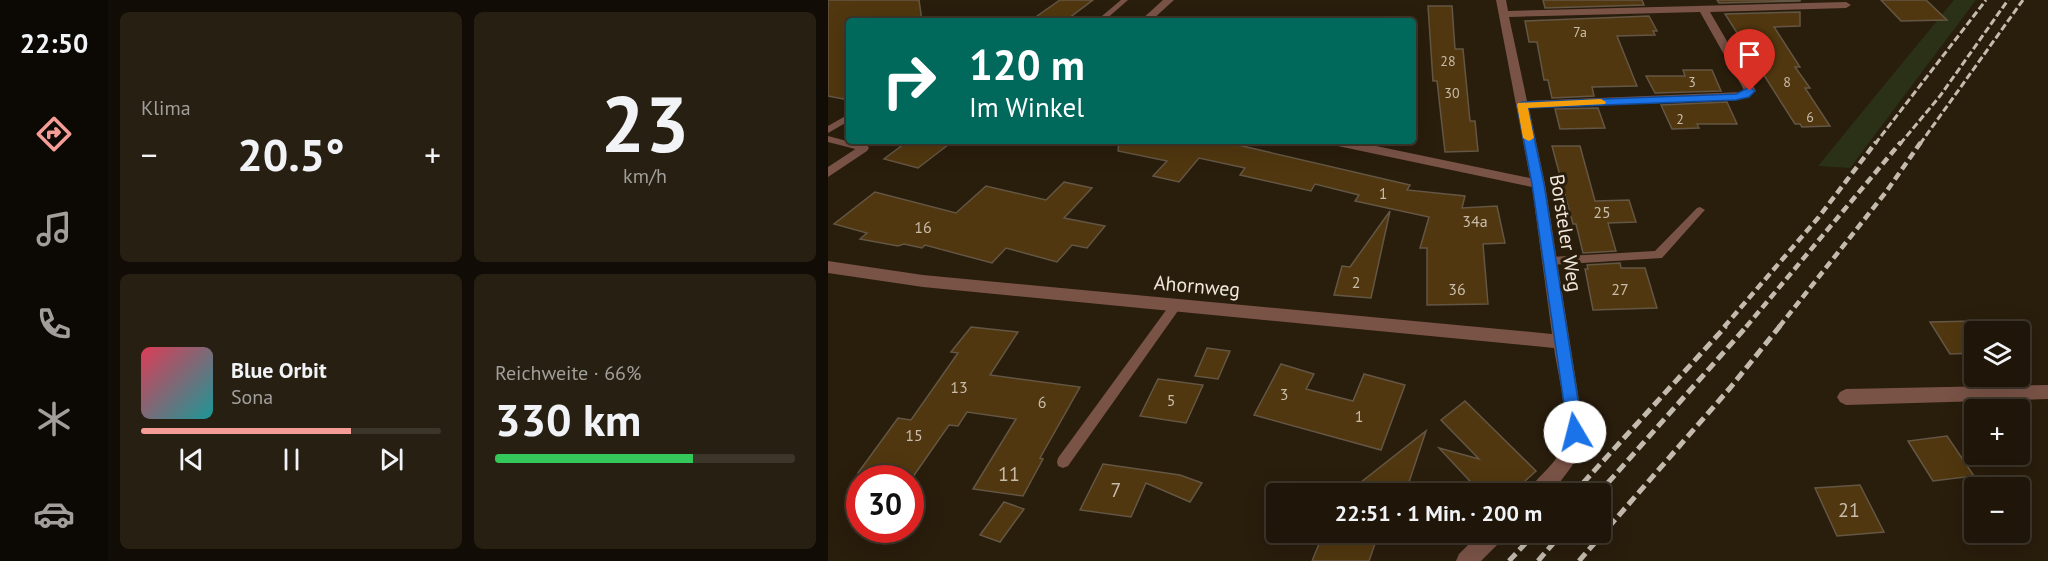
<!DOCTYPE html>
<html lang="de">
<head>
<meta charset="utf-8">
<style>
	:root { --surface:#1f1609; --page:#271f12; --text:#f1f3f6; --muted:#a19f9c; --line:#3c352a; --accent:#f59c96 }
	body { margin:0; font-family:"PT Sans",sans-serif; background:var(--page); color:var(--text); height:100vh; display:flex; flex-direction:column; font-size:22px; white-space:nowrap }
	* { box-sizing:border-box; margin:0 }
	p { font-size:20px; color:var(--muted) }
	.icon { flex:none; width:33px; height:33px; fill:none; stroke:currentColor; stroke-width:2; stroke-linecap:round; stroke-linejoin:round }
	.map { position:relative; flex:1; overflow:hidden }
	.sheet { display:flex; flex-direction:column; gap:12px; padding:12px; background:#110c05; width:720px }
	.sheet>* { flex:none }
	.top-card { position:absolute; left:18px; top:18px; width:570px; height:126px; border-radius:6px; box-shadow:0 6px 24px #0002,0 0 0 2px var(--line); background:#00695c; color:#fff; overflow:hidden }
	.buttons { position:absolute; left:1136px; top:321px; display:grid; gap:12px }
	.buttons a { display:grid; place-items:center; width:66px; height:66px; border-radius:6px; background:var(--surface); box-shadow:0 6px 24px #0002,0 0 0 2px var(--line); font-size:30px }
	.speed { position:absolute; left:18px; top:465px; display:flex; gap:12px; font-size:30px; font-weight:700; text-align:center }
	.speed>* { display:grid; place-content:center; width:78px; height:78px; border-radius:50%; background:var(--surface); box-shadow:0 6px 24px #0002,0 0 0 2px var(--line); line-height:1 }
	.speed .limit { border:9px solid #d22; background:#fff; color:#111 }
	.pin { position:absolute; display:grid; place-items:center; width:51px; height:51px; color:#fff; margin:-62px -26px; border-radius:50% 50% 50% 0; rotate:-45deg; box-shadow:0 0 6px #0007 }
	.pin .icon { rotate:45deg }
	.me { position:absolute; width:66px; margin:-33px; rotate:352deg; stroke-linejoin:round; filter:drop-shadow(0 0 4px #0008) }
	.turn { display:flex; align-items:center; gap:21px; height:126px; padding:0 24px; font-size:27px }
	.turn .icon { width:78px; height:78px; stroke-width:2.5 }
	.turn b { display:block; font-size:42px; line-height:51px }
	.big { font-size:45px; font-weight:800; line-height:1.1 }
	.sheet .widget { flex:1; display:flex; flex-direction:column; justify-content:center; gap:9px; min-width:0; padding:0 21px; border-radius:9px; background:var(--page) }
	.sheet .dial { align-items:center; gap:0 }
	.dial b { font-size:78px; line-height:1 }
	.song { display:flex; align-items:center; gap:18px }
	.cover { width:72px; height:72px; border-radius:9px; background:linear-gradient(135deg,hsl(350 70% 55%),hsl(180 70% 35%)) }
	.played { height:6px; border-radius:3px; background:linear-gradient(90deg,var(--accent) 70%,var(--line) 70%) }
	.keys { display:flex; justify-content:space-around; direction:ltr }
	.heat { display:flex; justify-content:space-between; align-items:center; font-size:33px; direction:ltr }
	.charge { height:9px; border-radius:4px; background:linear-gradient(90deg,#34c759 66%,var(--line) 0) }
	.sheet .tiles { flex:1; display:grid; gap:12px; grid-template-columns:repeat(2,1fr) }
	.trip { position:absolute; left:438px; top:483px; width:345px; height:60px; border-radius:6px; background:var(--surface); box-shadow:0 6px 24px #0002,0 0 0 2px var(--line); font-weight:800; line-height:60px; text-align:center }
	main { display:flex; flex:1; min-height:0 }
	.dock { display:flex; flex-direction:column; width:108px; justify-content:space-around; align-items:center; background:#0c0904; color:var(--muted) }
	.dock .icon { width:42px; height:42px }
	.dock .on { color:var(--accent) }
	.dock b { font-size:27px; color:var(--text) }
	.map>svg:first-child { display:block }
</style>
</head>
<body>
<main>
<nav class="dock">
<b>22:50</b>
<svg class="icon on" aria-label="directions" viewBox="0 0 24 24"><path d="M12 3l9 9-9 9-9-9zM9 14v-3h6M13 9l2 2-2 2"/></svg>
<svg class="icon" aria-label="music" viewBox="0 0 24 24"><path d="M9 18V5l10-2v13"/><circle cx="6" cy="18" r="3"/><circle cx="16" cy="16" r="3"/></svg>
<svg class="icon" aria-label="phone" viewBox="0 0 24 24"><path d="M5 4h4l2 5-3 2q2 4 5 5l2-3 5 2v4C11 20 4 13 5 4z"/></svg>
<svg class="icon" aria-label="climate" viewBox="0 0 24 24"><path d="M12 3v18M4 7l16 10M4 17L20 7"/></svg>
<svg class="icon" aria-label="car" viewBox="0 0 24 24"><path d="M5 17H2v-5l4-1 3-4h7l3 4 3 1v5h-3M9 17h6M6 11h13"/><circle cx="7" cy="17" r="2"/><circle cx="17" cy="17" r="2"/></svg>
</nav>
<section class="sheet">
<div class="tiles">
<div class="widget"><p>Klima</p>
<div class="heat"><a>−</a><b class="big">20.5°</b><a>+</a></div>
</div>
<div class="widget dial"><b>23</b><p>km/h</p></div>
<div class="widget">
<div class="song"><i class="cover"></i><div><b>Blue Orbit</b><p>Sona</p></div></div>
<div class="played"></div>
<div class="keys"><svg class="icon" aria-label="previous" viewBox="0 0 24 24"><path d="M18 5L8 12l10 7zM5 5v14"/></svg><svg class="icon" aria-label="pause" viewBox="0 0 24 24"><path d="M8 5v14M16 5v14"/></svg><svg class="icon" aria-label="next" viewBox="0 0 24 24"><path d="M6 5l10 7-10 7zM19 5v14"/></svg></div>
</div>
<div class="widget"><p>Reichweite · 66%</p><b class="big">330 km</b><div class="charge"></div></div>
</div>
</section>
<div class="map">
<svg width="1220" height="561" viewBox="0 0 1220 561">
	<rect width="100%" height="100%" fill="#291d0c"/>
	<path fill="#2a3117" d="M1126,0H1148L1022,168L990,166Z"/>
	<g fill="#50370f" stroke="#645644" stroke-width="1.5">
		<path d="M0,0H91L94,21H21V100L0,96Z"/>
		<path d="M232,0H265L237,21H202Z"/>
		<path d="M715,0H814L816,5L717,8Z"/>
		<path d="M889,0H972V1L891,3Z"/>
		<path d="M1053,0H1098L1119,20L1073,21Z"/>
		<path d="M600,6H624L627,49H635L642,121H647L650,151L617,152L609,81H605Z"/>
		<path d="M972,12V26L946,27L972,67H967L982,88H977L1002,126L974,127L972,124H967L897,14Z"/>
		<path d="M821,16L829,31H825L827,35L789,36L809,86L764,87L766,96L724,98L720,80H716L709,42H701L697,21Z"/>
		<path d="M855,70H884L893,91L827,93L818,76H857Z"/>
		<path d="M899,102L909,124H869L871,128L844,129L833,105Z"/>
		<path d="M770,108L777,128L732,129L727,109Z"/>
		<path d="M80,141H125L90,168L56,159Z"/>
		<path d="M291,141H393L582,185L579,190L637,196L634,208L669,206L677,243L655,244L660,304L599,305V248H592L601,217L527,201L531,195L487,184L483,191L412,175L417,168L371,158L351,182L325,176L339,161L290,151Z"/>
		<path d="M724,146H752L767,201L801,200L808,222L780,223L788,251L755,253L748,224H745Z"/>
		<path d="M236,182L264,188L236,218L277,226L259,248L244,245L229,262L178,248L164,263L97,245L94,248L76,244L70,246L32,239L39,233L6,224L47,192L128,213L158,186L218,200Z"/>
		<path d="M562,211L543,298L506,295L514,266L522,267Z"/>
		<path d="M792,263L793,268H817L829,308L765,310L757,269H760L759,265Z"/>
		<path d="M1146,321V353L1122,354L1102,322Z"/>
		<path d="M143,327L190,332L162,375L252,387L212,458L215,459L195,496L145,489L188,419L139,412L130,426L121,425L82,481V478L30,473L70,418L83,420L130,353L123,352Z"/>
		<path d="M379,348L402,351L390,379L367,376Z"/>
		<path d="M453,364L486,374L478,389L525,401L536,374L577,385L553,450L426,415Z"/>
		<path d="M330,379L375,385L358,423L312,416Z"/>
		<path d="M637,401L708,471L683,494H654L611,448L651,459L613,420Z"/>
		<path d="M598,431L577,494H511L515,485L528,486Z"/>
		<path d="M1119,436L1146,476L1105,481L1080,441Z"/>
		<path d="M275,464L352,475L374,483L362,502L318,483L303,517L252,510Z"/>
		<path d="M1032,485L1056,532L1009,536L987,488Z"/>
		<path d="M176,502L196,509L172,542L152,535Z"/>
		<path d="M496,532H551L541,561H484Z"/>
	</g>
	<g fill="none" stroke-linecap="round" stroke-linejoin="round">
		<g fill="#7a5347" fill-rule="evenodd">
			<path d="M293,0H300L276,21H268Z"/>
			<path d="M21,114V121L0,133V126Z"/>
			<path d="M0,136L38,146L39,148L35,151L0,142Z"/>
			<path d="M872,207L877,210L875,212L834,258L722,265L717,261L722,257L827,251L869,208Z"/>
			<path d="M348,301L352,302L353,305L352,308L240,466L235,468L230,466L229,462L230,458L344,302Z"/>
		</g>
		<g fill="#7a5347" fill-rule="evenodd">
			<path d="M335,0H346L323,21H312Z"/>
			<path d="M668,0H678L680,11L1018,2L1023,5L1018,8L882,12L928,91L917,98L885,101L701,108L717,184L756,432L744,466L723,494H700C706,478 723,469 731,454C745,427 730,377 726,348L95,287L0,273V261L95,275L724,334L704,187L505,145L499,141H524L702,178ZM872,12L916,90L914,92L699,101L681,17Z"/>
			<path d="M35,144L39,145L41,148L39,151L0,177V167Z"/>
			<path d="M1220,385V399L1018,405L1012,402L1009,397L1012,392L1018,389Z"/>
			<path d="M653,532H678L675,539L653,561H628L631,554Z"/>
		</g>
		<g stroke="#c4bbaf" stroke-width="3" stroke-dasharray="7 3" stroke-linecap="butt">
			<path d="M1047,144L1158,0"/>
			<path d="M1072,144L1112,96L1180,0"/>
			<path d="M1092,144L1195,0"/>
		</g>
		<g stroke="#c4bbaf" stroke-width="4.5" stroke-dasharray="8 4.5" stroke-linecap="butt">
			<path d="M896,327L990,218L1048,142"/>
			<path d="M918,327L1073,142"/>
			<path d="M951,327L1058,192L1093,142"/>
		</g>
		<g stroke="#c4bbaf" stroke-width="5" stroke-dasharray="10 5" stroke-linecap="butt">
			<path d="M745,494L898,326"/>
			<path d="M770,494L919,326"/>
			<path d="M681,561L708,532"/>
			<path d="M710,561L735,532"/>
			<path d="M751,561L902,388L952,326"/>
		</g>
	</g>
	<path fill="#1a73e8" stroke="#114b97" stroke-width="1.5" d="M922,87L927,91L921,97L908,100L700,108L716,184L755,432L753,438L747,440L741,438L704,184L689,105L694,102L908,94Z"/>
	<path fill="#f59e0b" d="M773,99L778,102L777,104L700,108L706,138L701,141L695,138L689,105L690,103Z"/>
	<g text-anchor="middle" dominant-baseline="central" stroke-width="6" stroke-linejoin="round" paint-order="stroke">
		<g font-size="14" fill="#c8bcaa">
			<text x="752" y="32">7a</text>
			<text x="620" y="61">28</text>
			<text x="864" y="82">3</text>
			<text x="959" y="82">8</text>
			<text x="624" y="93">30</text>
			<text x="982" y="117">6</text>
			<text x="852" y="119">2</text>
		</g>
		<g font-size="16" fill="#c8bcaa">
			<text x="555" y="193">1</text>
			<text x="774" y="212">25</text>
			<text x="647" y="221">34a</text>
			<text x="95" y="227">16</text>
			<text x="528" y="282">2</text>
			<text x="629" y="289">36</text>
			<text x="792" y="289">27</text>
			<text x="131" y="387">13</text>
			<text x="456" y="394">3</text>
			<text x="343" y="400">5</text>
			<text x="214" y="402">6</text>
			<text x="531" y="416">1</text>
			<text x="86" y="435">15</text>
		</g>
		<g font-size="20" fill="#f0e8dd" stroke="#291d0c">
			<text transform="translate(738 233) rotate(81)">Borsteler Weg</text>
			<text transform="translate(369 286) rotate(5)">Ahornweg</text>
		</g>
		<g font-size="20" fill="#c8bcaa">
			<text x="181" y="474">11</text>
			<text x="288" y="490">7</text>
			<text x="1021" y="510">21</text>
		</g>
	</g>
</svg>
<div class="buttons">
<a><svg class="icon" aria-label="layers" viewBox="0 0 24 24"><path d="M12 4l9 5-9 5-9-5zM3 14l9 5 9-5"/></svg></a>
<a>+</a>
<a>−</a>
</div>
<div class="speed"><div class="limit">30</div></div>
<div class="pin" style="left:922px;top:91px;background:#d93025"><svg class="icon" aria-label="arrive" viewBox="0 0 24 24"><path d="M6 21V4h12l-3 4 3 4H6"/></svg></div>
<svg class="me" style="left:747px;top:432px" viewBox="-20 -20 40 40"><circle r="19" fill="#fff"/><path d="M0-13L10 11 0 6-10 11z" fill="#1a73e8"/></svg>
<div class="trip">22:51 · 1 Min. · 200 m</div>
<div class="top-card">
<div class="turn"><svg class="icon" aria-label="right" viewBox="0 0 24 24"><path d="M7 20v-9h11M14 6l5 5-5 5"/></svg><div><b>120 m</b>Im Winkel</div></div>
</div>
</div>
</main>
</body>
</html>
